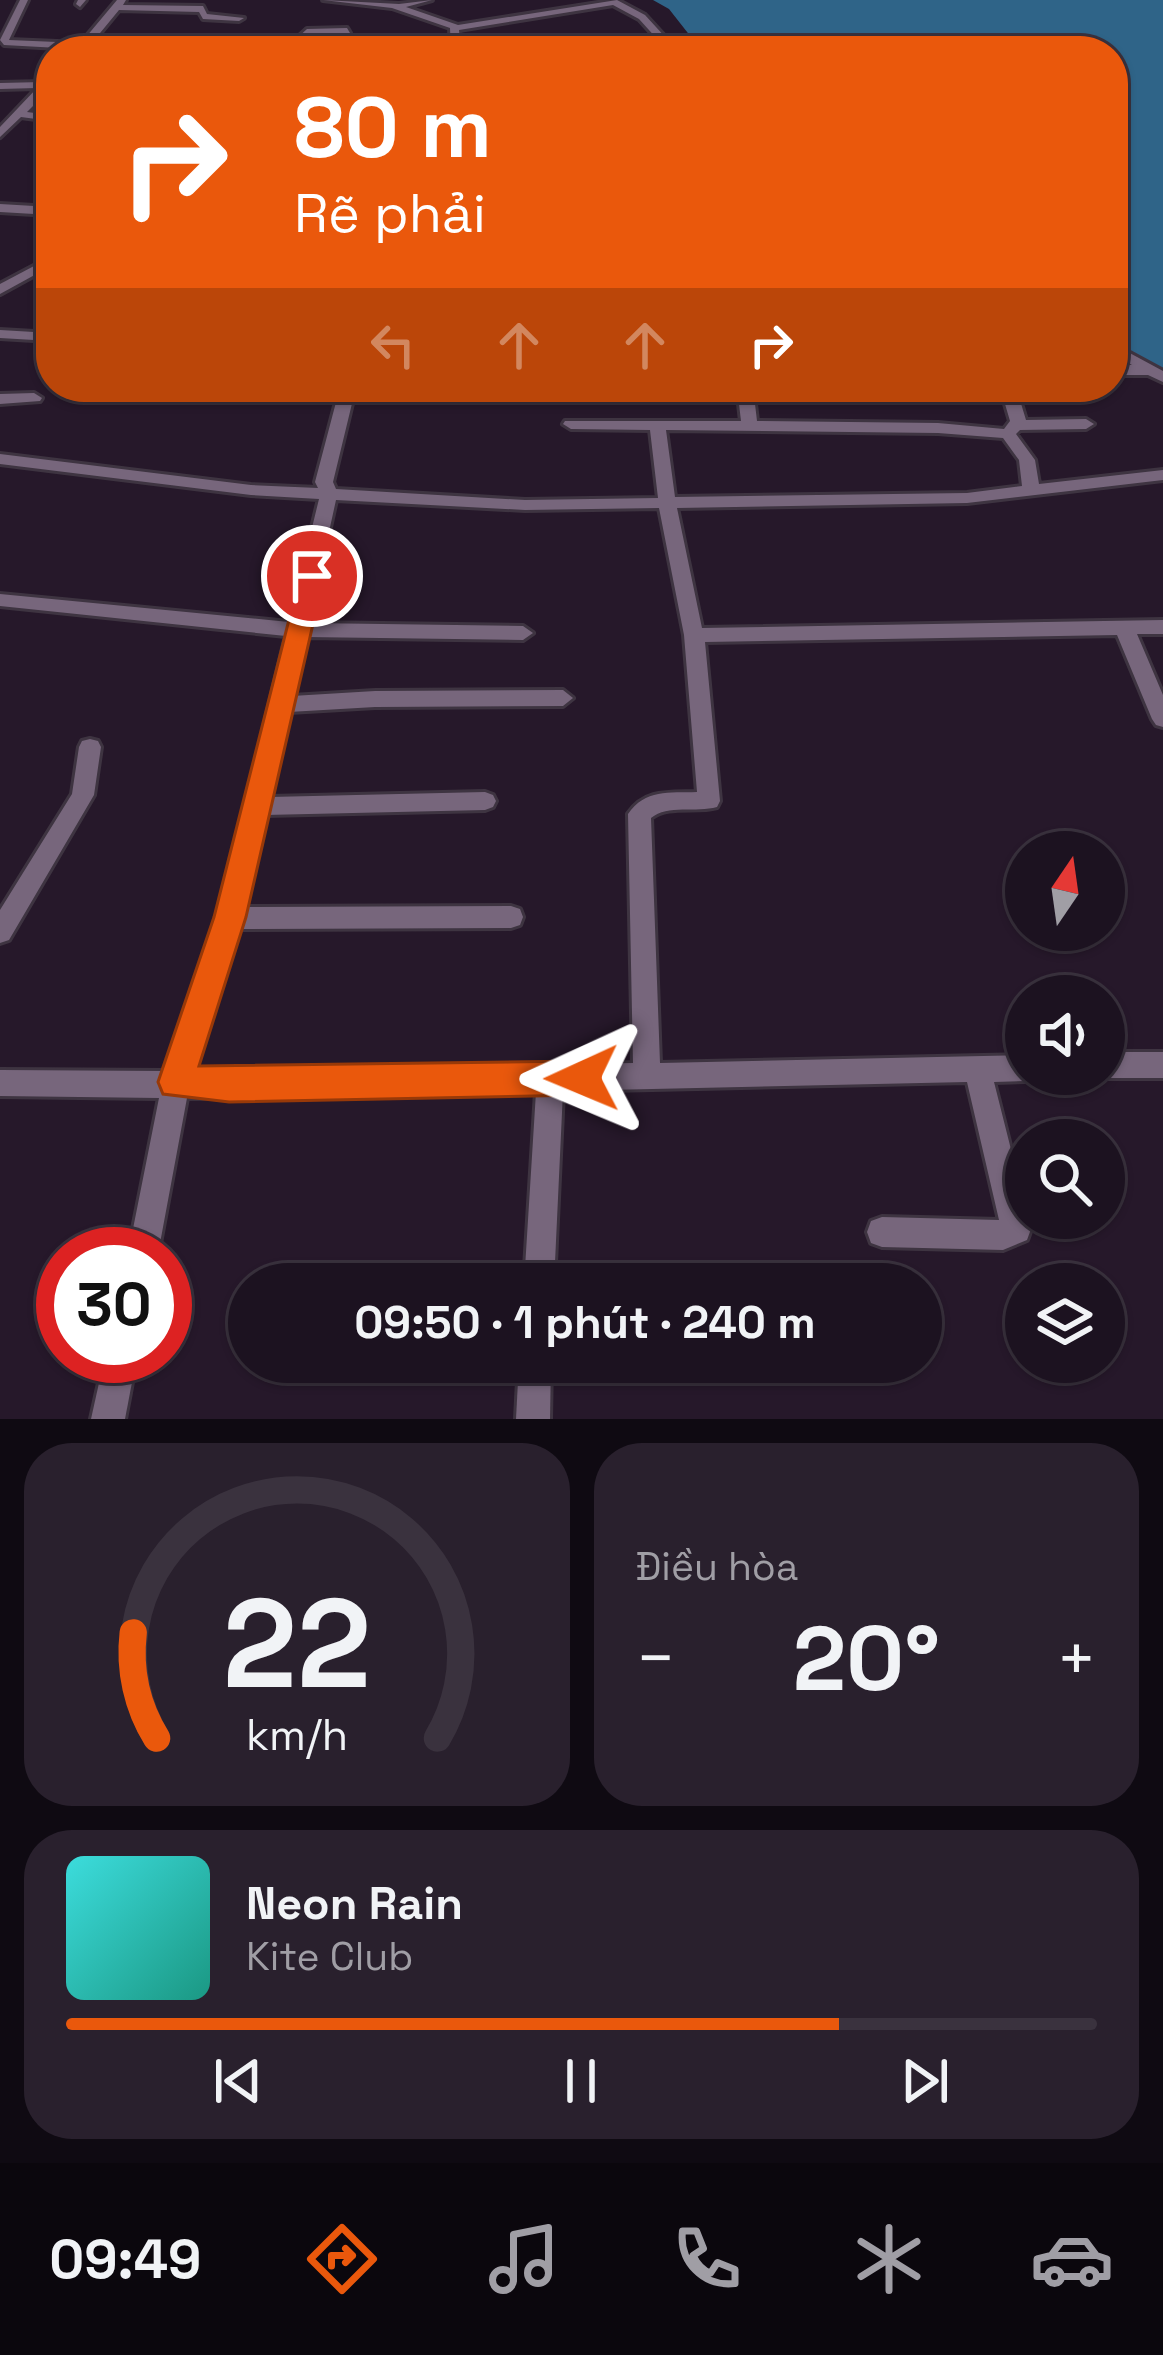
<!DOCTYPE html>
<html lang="vi">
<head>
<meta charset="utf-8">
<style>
	:root { --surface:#1c1220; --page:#29202d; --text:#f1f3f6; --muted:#a09ea5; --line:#3a323e; --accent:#ea580c }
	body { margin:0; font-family:"Space Grotesk",sans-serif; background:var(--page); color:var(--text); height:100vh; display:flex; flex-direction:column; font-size:45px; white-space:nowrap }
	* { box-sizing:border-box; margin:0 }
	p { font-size:39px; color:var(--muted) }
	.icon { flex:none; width:66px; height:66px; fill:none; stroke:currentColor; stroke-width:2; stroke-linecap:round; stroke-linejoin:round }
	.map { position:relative; height:1419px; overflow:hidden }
	.drawer { display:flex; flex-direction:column; gap:24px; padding:24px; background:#0f0a12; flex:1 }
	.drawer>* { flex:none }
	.guide { position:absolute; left:36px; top:36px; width:1092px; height:366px; border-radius:48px; box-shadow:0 3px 9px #0004,0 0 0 3px var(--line); background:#ea580c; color:#fff; overflow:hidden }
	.needle { width:78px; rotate:13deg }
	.tools { position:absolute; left:1005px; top:831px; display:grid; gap:24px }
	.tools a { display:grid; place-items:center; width:120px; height:120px; border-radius:50%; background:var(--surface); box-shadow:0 3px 9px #0004,0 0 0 3px var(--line); font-size:60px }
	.speed { position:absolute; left:36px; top:1227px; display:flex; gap:24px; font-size:60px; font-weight:700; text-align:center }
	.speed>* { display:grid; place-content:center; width:156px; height:156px; border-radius:50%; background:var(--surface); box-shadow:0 3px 9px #0004,0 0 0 3px var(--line); line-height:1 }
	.speed .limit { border:18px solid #d22; background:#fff; color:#111 }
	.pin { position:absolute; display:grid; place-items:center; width:102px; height:102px; color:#fff; margin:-51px; border:6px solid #fff; border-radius:50%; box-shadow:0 3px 12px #0007 }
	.me { position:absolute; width:132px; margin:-66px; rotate:269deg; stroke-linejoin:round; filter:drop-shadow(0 0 9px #0008) }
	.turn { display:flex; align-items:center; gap:42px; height:252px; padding:0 60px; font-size:54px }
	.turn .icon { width:156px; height:156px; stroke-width:2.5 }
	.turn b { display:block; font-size:84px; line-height:102px }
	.lanes { display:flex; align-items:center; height:114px; padding:0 60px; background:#0003; justify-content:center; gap:60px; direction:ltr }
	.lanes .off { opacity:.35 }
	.big { font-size:90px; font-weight:700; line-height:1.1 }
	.drawer .widget { flex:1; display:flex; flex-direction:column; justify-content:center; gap:18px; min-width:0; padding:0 42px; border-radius:48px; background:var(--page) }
	.drawer .dial { align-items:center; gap:0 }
	.dial svg { height:312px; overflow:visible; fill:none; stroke:var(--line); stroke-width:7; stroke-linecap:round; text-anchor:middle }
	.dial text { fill:var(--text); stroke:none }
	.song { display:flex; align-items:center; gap:36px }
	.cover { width:144px; height:144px; border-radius:18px; background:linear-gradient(135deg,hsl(180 70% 55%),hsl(170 70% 35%)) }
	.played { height:12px; border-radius:6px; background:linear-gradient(90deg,var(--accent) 75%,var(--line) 75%) }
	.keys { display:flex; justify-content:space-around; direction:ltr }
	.heat { display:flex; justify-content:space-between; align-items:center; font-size:66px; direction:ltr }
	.drawer .tiles { flex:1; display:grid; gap:24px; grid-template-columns:1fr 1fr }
	.widget:last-child { grid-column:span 2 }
	.trip { position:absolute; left:228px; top:1263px; width:714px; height:120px; border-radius:60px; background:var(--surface); box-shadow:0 3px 9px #0004,0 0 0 3px var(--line); font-weight:700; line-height:120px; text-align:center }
	.dock { display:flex; height:192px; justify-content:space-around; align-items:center; background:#0b070d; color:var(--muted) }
	.dock .icon { width:84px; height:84px }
	.dock .active { color:var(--accent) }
	.dock b { font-size:54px; color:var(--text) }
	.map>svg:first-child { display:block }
</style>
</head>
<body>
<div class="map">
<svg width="1163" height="1419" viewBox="0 0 1163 1419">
	<rect width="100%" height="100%" fill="#26182a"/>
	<path fill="#2f6488" d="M653,0H1163V372L1113,341V51H702L669,9Z"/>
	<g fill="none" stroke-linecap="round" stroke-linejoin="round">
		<defs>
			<g id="minor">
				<path d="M20,0H28L9,40L81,43L117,0H126L123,5L203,6L207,14L244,18L239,21L203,19L199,12L119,10L91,44L204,51H75L77,49L4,45L0,40Z"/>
				<path d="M78,0H86L80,7L76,4Z"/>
				<path d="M323,0L399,4L432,0L406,7L458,25L617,0L645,15L678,51H668L639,19L613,5L459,30L461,51H451L450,28L392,8Z"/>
				<path d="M347,28L350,33L312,34L294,51H283L307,29Z"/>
				<path d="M51,76V88L27,112L51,115V121L21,117L0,137V127L37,88L0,89V83L43,82Z"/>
				<path d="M0,204L51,207V215L0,212Z"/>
				<path d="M51,257V266L0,294V284Z"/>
				<path d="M0,330L51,333V341L0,338Z"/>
				<path d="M1113,344L1163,371V382L1148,375H1113V365H1132L1113,354Z"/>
				<path d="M340,387H356L333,482L336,489L525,500L658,498L650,430L571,429L563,424L565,421H741L737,387H753L757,421L938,423L1004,429L1010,421L1000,387H1016L1026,420L1086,419L1094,424L1086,429L1020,430L1016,434L1035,460L1039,484L1163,470V480L967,503L677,508L702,628L1163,620V634H1137L1163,695V727L1156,725L1152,719L1117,635L705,642L720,801L717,807C696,813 668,804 651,818L660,1063L1026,1055V1074H1037L1036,1077L1026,1081L994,1082L1031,1229L1027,1240L1003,1250L882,1247L871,1243L867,1232L871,1221L882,1217L999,1220L967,1082L563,1091L554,1284H524L536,1092L187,1098L158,1254H128L159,1098L0,1096V1070L166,1071L218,918L286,636L0,606V594L289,622L319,499L251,495L0,464V454L251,485L318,488L315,482ZM666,430L938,433L1003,438L1019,460L1022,486L967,493L675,497ZM336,500L525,510L659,508L684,635L697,792C669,793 645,789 628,814L633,1063L193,1071L239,929L511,928L520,925L523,917L520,909L511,906L245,907L265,815L485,810L493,807L496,801L493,795L485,792L270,797L289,712L375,707L563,706L573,698L563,690L375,691L292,696L306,637L523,640L533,633L523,626L309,623Z"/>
				<path d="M34,393L42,398L40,401L0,404V394Z"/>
				<path d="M90,739L98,741L101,747L94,795L9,940L0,943V910L72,794L79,747L82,741Z"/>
				<path d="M1104,1052H1163V1078H1104L1094,1074H1104Z"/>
				<path d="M105,1356H137L125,1419H91Z"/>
				<path d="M519,1362H551L550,1419H516Z"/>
			</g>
		</defs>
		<use href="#minor" stroke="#3e3441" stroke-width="6"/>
		<use href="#minor" fill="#77667c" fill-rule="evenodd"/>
	</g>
	<path fill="#ea580c" stroke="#983908" stroke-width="3" d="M312,568L324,576L246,917L199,1066L582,1061L595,1066L600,1078L595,1090L582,1095L229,1102L163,1094L158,1082L214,917L300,576Z"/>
</svg>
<div class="tools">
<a><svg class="needle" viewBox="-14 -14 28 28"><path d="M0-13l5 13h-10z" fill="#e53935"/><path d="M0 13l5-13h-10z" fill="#a09ea5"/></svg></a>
<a><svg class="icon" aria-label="sound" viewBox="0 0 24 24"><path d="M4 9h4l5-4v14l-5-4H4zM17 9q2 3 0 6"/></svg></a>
<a><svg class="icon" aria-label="search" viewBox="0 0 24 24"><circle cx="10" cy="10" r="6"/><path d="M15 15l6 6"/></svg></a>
<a><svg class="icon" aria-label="layers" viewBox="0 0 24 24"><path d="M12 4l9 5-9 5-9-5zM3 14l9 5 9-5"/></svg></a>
</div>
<div class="speed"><div class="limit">30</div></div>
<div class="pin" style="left:312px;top:576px;background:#d93025"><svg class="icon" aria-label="arrive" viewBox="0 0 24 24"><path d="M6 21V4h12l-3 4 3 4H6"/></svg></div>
<svg class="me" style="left:582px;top:1078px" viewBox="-20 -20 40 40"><path d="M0-17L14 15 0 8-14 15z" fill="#ea580c" stroke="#fff" stroke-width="4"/></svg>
<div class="trip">09:50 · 1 phút · 240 m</div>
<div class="guide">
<div class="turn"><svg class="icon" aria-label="right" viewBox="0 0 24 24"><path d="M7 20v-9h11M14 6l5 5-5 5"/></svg><div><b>80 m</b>Rẽ phải</div></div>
<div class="lanes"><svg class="icon off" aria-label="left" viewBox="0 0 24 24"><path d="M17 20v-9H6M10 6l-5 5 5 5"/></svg><svg class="icon off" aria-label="ahead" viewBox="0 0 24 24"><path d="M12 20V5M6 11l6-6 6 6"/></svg><svg class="icon off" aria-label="ahead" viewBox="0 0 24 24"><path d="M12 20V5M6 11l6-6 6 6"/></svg><svg class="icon" aria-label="right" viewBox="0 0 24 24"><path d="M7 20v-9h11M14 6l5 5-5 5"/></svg></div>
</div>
</div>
<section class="drawer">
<div class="tiles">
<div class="widget dial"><svg viewBox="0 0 100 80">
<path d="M14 69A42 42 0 1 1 86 69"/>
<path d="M14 69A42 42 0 0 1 8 42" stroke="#ea580c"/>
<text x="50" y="56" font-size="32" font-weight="700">22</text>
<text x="50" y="72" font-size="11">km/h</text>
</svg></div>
<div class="widget"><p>Điều hòa</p>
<div class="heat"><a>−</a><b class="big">20°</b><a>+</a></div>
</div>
<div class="widget">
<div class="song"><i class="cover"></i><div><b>Neon Rain</b><p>Kite Club</p></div></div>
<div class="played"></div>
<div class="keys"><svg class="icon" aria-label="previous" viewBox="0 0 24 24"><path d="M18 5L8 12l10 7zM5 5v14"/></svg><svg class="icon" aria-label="pause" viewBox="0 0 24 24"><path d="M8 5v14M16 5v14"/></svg><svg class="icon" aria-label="next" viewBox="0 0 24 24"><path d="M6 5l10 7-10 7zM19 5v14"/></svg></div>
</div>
</div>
</section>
<nav class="dock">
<b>09:49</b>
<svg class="icon active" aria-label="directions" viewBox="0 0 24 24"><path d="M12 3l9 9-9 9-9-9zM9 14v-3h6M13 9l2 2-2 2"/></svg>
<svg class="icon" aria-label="music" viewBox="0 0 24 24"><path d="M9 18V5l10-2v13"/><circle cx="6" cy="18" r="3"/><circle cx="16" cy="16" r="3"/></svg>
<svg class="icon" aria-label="phone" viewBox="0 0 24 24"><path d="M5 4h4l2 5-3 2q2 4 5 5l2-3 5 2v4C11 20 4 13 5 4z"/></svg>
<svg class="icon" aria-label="climate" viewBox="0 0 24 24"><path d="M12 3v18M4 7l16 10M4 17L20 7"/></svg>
<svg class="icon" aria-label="car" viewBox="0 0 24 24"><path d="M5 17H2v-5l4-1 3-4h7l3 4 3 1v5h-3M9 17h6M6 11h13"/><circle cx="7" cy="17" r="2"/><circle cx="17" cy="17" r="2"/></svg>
</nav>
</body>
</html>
